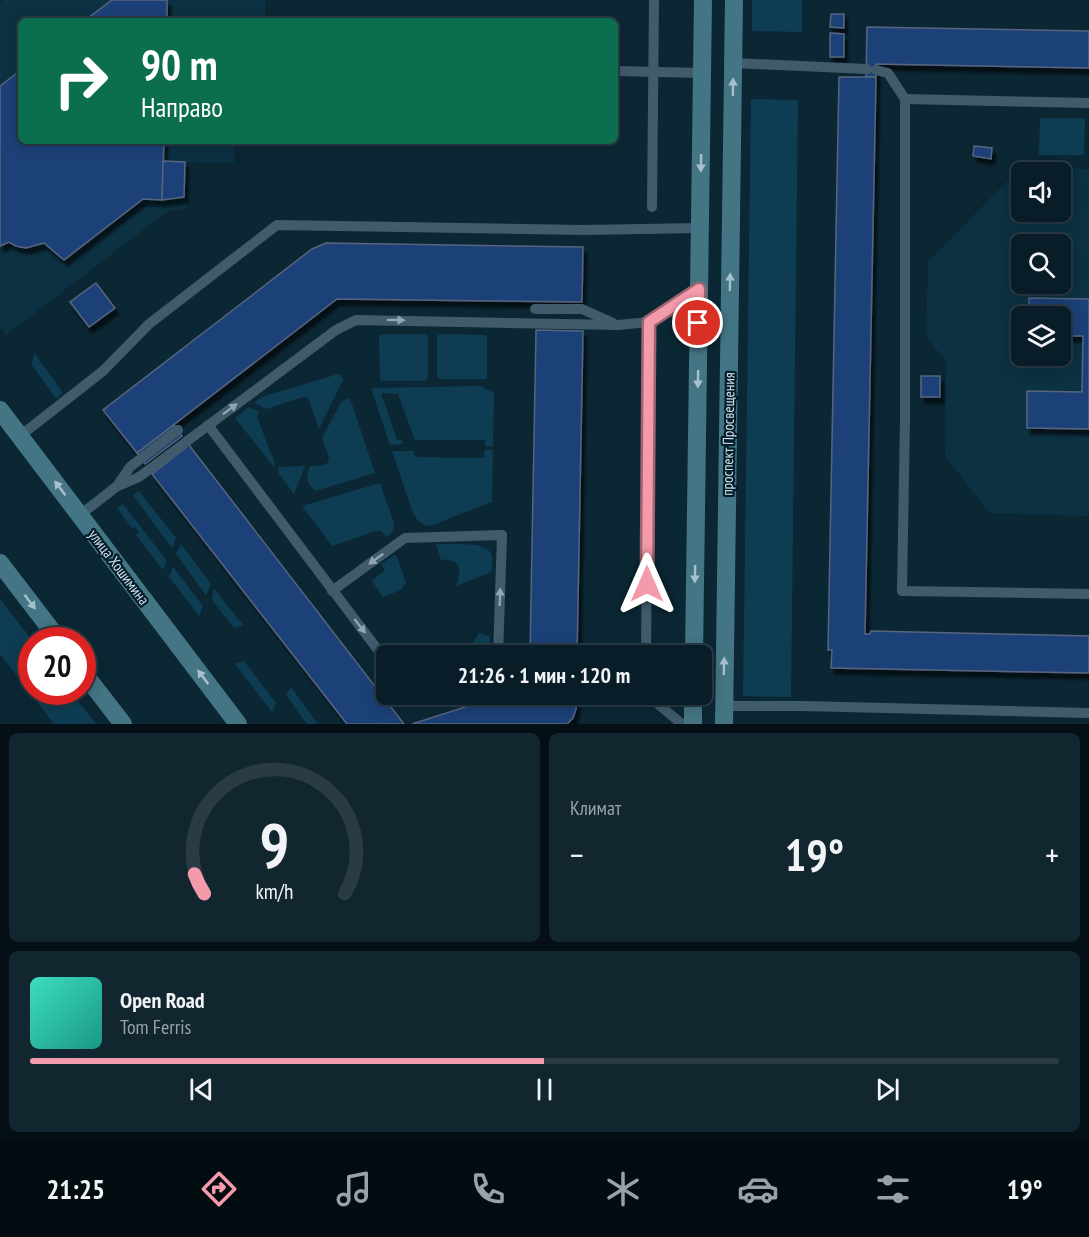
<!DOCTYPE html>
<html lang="ru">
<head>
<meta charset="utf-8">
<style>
	:root { --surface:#081d27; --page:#11262f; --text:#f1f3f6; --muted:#98a2a7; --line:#293b44; --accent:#f39aab }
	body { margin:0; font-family:"PT Sans Narrow",sans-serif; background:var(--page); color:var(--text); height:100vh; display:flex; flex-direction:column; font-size:22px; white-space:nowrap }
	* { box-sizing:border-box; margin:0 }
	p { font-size:20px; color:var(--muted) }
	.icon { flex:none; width:33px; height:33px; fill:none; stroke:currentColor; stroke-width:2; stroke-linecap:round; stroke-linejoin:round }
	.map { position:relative; height:724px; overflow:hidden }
	.drawer { display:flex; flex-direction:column; gap:9px; padding:9px; background:#041015; flex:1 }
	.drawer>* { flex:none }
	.guide { position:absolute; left:18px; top:18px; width:600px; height:126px; border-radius:9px; box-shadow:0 3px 15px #0003,0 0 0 2px var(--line); background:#0b6e4f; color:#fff; overflow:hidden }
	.controls { position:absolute; left:1011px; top:162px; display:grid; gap:12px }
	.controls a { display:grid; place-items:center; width:60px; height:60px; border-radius:9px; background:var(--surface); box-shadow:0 3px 15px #0003,0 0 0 2px var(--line); font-size:30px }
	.speed { position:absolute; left:18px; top:627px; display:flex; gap:12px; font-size:30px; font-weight:700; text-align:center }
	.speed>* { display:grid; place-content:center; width:78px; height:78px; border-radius:50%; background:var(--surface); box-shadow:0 3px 15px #0003,0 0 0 2px var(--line); line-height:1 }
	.speed .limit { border:9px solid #d22; background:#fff; color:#111 }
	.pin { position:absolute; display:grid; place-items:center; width:51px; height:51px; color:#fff; margin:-26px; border:3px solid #fff; border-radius:50%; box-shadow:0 2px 6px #0007 }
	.me { position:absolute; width:66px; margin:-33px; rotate:0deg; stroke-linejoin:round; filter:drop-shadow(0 0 4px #0008) }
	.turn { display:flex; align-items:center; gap:21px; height:126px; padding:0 24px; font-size:27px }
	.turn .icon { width:78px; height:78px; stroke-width:2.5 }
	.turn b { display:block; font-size:42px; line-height:51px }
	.big { font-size:45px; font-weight:700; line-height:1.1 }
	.drawer .widget { flex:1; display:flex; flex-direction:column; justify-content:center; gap:9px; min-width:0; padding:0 21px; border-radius:9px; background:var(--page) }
	.drawer .dial { align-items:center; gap:0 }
	.dial svg { height:156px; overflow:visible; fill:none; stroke:var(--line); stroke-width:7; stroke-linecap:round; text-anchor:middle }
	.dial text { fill:var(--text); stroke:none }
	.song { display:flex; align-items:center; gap:18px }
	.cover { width:72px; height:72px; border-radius:9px; background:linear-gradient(135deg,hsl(170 70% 55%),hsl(170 70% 35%)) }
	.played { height:6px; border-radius:3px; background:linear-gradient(90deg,var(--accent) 50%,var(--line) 50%) }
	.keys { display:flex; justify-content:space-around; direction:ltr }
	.heat { display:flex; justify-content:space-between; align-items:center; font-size:33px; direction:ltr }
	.drawer .tiles { flex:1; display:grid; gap:9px; grid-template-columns:1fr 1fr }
	.widget:last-child { grid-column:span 2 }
	.trip { position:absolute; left:376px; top:645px; width:336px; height:60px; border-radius:9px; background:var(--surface); box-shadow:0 3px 15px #0003,0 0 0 2px var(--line); font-weight:700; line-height:60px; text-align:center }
	.tabs { display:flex; height:96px; justify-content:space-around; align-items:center; background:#030c10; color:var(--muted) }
	.tabs .icon { width:42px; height:42px }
	.tabs .selected { color:var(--accent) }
	.tabs b { font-size:27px; color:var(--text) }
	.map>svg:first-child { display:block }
</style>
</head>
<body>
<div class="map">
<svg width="1089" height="724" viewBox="0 0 1089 724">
	<defs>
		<filter id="shadow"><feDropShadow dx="3.5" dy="6" stdDeviation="1.5" flood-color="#0009"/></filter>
	</defs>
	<rect width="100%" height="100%" fill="#0b2734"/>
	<g fill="#0c3142" fill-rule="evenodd">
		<path d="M3,0H265V21H21V141H234V163L186,162V208L168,211L6,335L0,327V3Z"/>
		<path d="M1022,166L1089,169V516L989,513L945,456L946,361L926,337L928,262ZM1022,172H1060V212H1022ZM1022,244H1060V284H1022ZM1022,316H1060V356H1022Z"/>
	</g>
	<g fill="#0e3d53">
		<path d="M752,0H802V32L752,31Z"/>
		<path d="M751,99L798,100L791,697L743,696Z"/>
		<path d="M1040,118H1085L1084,155H1039Z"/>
		<path d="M384,334H425L428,336V377L427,380L423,381H383L380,380L379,338L380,335Z"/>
		<path d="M441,334L486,335L487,338V376L486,379H439L437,376V338L438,335Z"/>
		<path d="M35,354L63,393L56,398L31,364Z"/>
		<path d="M338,374L341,375L343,380L319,429L309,400L307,397H303L266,409L254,403L262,397Z"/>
		<path d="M481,386L494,393L493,446H485V440H415L398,394L381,393L397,440H402L403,444L390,445L371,388Z"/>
		<path d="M350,398L375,473L315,491C306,480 305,480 310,466L325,465L328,462L329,457L322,438L341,402Z"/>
		<path d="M249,407L259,412L257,417L275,464L274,467L235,418Z"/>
		<path d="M485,450H493L492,502L430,526C421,525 417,520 413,513L392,451H413L415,457L484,458Z"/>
		<path d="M305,466L294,494L278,472L279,467Z"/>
		<path d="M380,483L394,523C394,530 393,533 387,537L381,531H376L332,546L302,506Z"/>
		<path d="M139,491L176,538L172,548L133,495Z"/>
		<path d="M123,504L167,561L163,570L136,535L139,532L135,527L132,528L117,508Z"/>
		<path d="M181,544L211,584L206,595L176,554Z"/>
		<path d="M436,544C449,545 483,541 490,552C494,559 492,565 491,572L456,586C463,571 460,558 441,560Z"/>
		<path d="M394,555L397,557L406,583L401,590L383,597L372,581L385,570L381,564Z"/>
		<path d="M173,567L203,606L199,616L169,577Z"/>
		<path d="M214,589L243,625L234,628L212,600Z"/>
		<path d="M0,599L32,640V692H71L96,724H54L0,654Z"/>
		<path d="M479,633L490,636V655H473L470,647Z"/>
		<path d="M244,661L276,703L272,712L235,664Z"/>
		<path d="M291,687L318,724H307L286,695Z"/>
	</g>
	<g fill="#1f4078" stroke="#57657d" stroke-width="1.5" filter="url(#shadow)">
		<path d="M112,0H167V21H84Z"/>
		<path d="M831,14H844V28L830,27Z"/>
		<path d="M867,27L1089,31V68L876,64V77H866Z"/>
		<path d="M830,33L844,34V57H830Z"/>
		<path d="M21,70V141H164L162,200L143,199L64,260L44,243L26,248L16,246L9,242L0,246V86Z"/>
		<path d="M839,77H876L865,634H870L871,631L1089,636V673L831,668L832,650H828Z"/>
		<path d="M974,146L992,148L991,159L973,156Z"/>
		<path d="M163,161L185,162L184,197L162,200Z"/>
		<path d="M326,243L583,247L582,302L337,299L137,453L103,410L312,249Z"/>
		<path d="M96,283L115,308L89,327L70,302Z"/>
		<path d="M1029,298L1089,299V429L1027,428V391L1082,392L1083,336H1060V316H1029Z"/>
		<path d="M536,330L583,331L577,656H530Z"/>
		<rect x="921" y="376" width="19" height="21"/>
		<path d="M174,425L182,436L145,464L137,453Z"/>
		<path d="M189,445L404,724H347L152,474Z"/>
		<path d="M506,694H577L576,709L573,718L567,724H412Z"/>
	</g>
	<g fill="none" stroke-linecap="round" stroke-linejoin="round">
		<g stroke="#405c6c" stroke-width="10">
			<path d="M733,63L867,69"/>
			<path d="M876,70L888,73L905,99V419L902,591L1089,594"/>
			<path d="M615,71L702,73"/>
			<path d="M905,99L1089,103"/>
			<path d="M652,207L654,0"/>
			<path d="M535,309H582L613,323"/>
			<path d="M208,425L387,662"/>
			<path d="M20,436L103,371L149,324L277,225L584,230L700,228"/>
			<path d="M117,486L130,467L178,430"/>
			<path d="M80,515L116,487L139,477L336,330L356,320L618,325L649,322"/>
			<path d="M332,591L405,538L502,535L498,656"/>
			<path d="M646,656L649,322L699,289"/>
			<path d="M412,694L418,702L441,694"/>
			<path d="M646,694L682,724"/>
			<path d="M724,706H803L1089,713"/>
		</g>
		<g stroke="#447584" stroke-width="18">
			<path d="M0,410L238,724"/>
			<path d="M0,563L59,640"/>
			<path d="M694,656L703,0"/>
			<path d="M82,671L123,724"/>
			<path d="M693,724V694"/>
			<path d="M724,724L734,0"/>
		</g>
	</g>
	<defs><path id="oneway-solid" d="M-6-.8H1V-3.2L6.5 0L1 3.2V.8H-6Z" transform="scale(1.5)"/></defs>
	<g fill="#a7c1cc">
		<use href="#oneway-solid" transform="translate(733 87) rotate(-89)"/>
		<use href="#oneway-solid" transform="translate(701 163) rotate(91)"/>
		<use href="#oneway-solid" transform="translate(730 282) rotate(-89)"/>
		<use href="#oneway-solid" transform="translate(698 379) rotate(91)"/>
		<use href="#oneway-solid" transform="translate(60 488) rotate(-127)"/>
		<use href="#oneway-solid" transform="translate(695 574) rotate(91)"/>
		<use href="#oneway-solid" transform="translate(30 602) rotate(53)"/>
		<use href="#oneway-solid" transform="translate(724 666) rotate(-89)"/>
		<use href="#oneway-solid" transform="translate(203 677) rotate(-127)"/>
	</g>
	<g fill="#90a6b2">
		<use href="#oneway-solid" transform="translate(396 320) rotate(1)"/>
		<use href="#oneway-solid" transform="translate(230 409) rotate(-37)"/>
		<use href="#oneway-solid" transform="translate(376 559) rotate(144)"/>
		<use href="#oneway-solid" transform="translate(500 597) rotate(-88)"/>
		<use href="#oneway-solid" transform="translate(360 626) rotate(52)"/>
	</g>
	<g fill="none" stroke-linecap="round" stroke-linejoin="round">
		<defs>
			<path id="route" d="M647,584L649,322L699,289L698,323"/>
		</defs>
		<use href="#route" stroke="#9e646f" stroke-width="15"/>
		<use href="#route" stroke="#f39aab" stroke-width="10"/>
	</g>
	<g text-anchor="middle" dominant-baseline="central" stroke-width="4.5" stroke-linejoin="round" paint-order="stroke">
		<g font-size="15" fill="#d2e2eb" stroke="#031d2a">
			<text transform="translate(728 434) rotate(-89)">проспект Просвещения</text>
			<text transform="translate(119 567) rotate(53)">улица Хошимина</text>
		</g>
	</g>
</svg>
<div class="controls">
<a><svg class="icon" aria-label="sound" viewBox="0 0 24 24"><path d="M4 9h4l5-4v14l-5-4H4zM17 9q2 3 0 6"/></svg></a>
<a><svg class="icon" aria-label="search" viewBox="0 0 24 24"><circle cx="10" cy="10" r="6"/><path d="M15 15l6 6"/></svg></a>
<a><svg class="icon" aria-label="layers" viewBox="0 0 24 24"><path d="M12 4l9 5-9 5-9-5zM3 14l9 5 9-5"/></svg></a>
</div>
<div class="speed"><div class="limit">20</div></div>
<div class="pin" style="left:698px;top:323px;background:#d93025"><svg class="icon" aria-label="arrive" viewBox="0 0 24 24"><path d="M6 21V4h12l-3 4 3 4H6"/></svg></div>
<svg class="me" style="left:647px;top:584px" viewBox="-20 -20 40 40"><path d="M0-17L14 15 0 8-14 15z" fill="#f39aab" stroke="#fff" stroke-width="4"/></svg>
<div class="trip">21:26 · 1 мин · 120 m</div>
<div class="guide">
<div class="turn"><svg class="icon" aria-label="right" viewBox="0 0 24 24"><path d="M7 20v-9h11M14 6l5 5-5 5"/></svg><div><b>90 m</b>Направо</div></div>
</div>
</div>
<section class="drawer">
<div class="tiles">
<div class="widget dial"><svg viewBox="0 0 100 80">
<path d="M14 69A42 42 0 1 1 86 69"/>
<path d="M14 69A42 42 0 0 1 9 59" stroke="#f39aab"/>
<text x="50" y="56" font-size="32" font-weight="700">9</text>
<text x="50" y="72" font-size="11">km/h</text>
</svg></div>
<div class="widget"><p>Климат</p>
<div class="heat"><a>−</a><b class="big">19°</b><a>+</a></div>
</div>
<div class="widget">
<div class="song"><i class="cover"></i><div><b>Open Road</b><p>Tom Ferris</p></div></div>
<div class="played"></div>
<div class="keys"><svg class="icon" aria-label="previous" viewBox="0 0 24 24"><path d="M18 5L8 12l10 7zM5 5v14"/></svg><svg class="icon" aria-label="pause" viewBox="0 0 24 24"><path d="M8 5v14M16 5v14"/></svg><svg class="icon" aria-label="next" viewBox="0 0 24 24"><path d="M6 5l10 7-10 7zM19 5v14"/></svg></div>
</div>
</div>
</section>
<nav class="tabs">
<b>21:25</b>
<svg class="icon selected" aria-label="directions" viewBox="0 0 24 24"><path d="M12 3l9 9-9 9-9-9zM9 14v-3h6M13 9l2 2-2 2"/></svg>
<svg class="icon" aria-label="music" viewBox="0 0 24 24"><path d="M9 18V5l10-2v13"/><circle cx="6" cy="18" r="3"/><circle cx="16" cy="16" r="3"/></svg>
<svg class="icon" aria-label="phone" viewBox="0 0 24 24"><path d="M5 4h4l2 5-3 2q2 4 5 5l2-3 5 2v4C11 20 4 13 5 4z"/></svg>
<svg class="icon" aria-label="climate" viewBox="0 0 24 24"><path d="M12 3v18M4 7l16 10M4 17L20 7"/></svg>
<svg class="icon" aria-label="car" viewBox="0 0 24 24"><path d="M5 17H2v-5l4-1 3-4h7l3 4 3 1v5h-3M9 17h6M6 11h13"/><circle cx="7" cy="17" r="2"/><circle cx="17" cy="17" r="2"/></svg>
<svg class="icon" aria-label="filters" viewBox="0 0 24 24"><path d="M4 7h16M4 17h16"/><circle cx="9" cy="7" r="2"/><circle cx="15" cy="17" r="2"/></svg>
<b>19°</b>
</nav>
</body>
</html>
